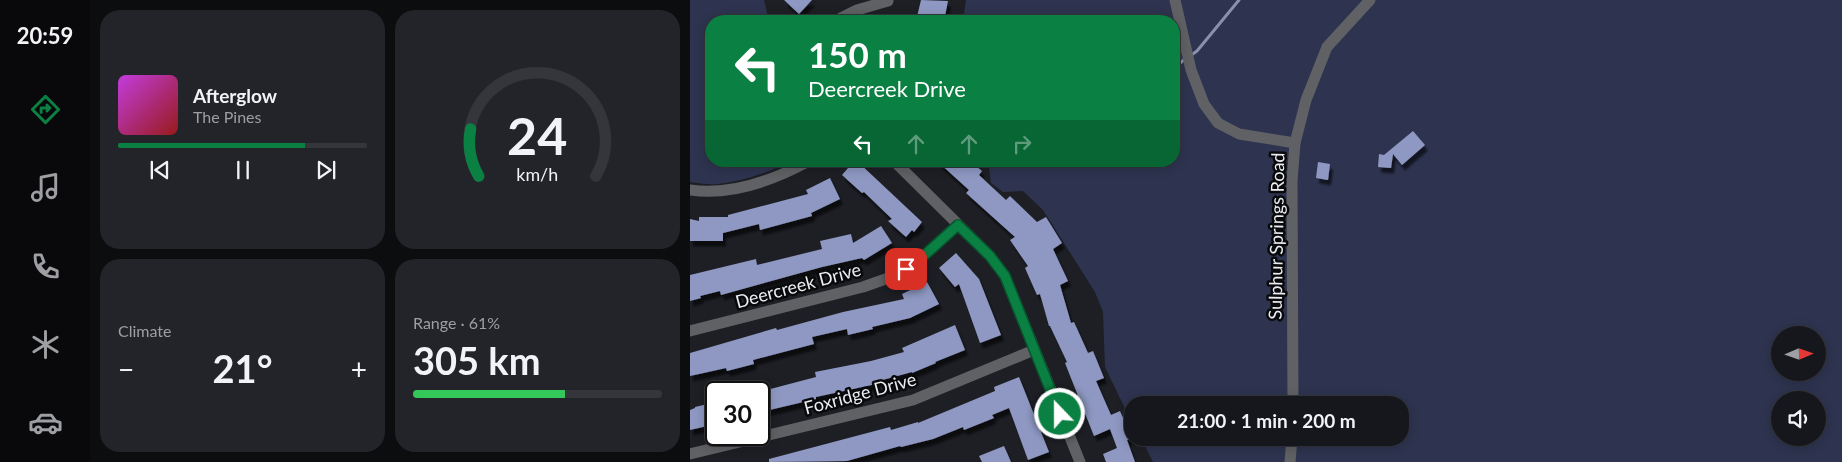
<!DOCTYPE html>
<html lang="en">
<head>
<meta charset="utf-8">
<style>
	:root { --surface:#16171c; --page:#232429; --text:#f1f3f6; --muted:#9e9fa3; --line:#35363b; --accent:#0b8043 }
	body { margin:0; font-family:Lato,sans-serif; background:var(--page); color:var(--text); height:100vh; display:flex; flex-direction:column; font-size:19px; white-space:nowrap }
	* { box-sizing:border-box; margin:0 }
	p { font-size:16px; color:var(--muted) }
	.icon { flex:none; width:28px; height:28px; fill:none; stroke:currentColor; stroke-width:2; stroke-linecap:round; stroke-linejoin:round }
	.map { position:relative; flex:1; overflow:hidden }
	.drawer { display:flex; flex-direction:column; gap:10px; padding:10px; background:#0c0d0f; width:600px }
	.drawer>* { flex:none }
	.top-card { position:absolute; left:15px; top:15px; width:475px; height:152px; border-radius:20px; box-shadow:0 2px 12px #0003,0 0 0 1px var(--line); background:#0b8043; color:#fff; overflow:hidden }
	.needle { width:32px; rotate:88deg }
	.controls { position:absolute; left:1081px; top:326px; display:grid; gap:10px }
	.controls a { display:grid; place-items:center; width:55px; height:55px; border-radius:50%; background:var(--surface); box-shadow:0 2px 12px #0003,0 0 0 1px var(--line); font-size:25px }
	.speed { position:absolute; left:15px; top:381px; display:flex; gap:10px; font-size:25px; font-weight:700; text-align:center }
	.speed>* { display:grid; place-content:center; width:65px; height:65px; border-radius:50%; background:var(--surface); box-shadow:0 2px 12px #0003,0 0 0 1px var(--line); line-height:1 }
	.speed .limit { border:2px solid #111; border-radius:8px; background:#fff; color:#111 }
	.pin { position:absolute; display:grid; place-items:center; width:42px; height:42px; color:#fff; margin:-21px; border-radius:10px; box-shadow:0 2px 8px #0006 }
	.me { position:absolute; width:55px; margin:-28px; rotate:338deg; stroke-linejoin:round; filter:drop-shadow(0 0 4px #0008) }
	.turn { display:flex; align-items:center; gap:18px; height:105px; padding:0 20px; font-size:22px }
	.turn .icon { width:65px; height:65px; stroke-width:2.5 }
	.turn b { display:block; font-size:35px; line-height:42px }
	.lanes { display:flex; align-items:center; height:48px; padding:0 20px; background:#0003; justify-content:center; gap:25px; direction:ltr }
	.lanes .off { opacity:.35 }
	.big { font-size:38px; font-weight:700; line-height:1.1 }
	.drawer .tile { flex:1; display:flex; flex-direction:column; justify-content:center; gap:8px; min-width:0; padding:0 18px; border-radius:20px; background:var(--page) }
	.drawer .dial { align-items:center; gap:0 }
	.dial svg { height:130px; overflow:visible; fill:none; stroke:var(--line); stroke-width:7; stroke-linecap:round; text-anchor:middle }
	.dial text { fill:var(--text); stroke:none }
	.song { display:flex; align-items:center; gap:15px }
	.cover { width:60px; height:60px; border-radius:8px; background:linear-gradient(135deg,hsl(290 70% 55%),hsl(0 70% 35%)) }
	.played { height:5px; border-radius:2px; background:linear-gradient(90deg,var(--accent) 75%,var(--line) 75%) }
	.keys { display:flex; justify-content:space-around; direction:ltr }
	.heat { display:flex; justify-content:space-between; align-items:center; font-size:28px; direction:ltr }
	.charge { height:8px; border-radius:4px; background:linear-gradient(90deg,#34c759 61%,var(--line) 0) }
	.drawer .tiles { flex:1; display:grid; gap:10px; grid-template-columns:repeat(2,1fr) }
	.trip { position:absolute; left:434px; top:396px; width:285px; height:50px; border-radius:20px; background:var(--surface); box-shadow:0 2px 12px #0003,0 0 0 1px var(--line); font-weight:700; line-height:50px; text-align:center }
	main { display:flex; flex:1; min-height:0 }
	.menu { display:flex; flex-direction:column; width:90px; justify-content:space-around; align-items:center; background:#09090b; color:var(--muted) }
	.menu .icon { width:35px; height:35px }
	.menu .current { color:var(--accent) }
	.menu b { font-size:22px; color:var(--text) }
	.map>svg:first-child { display:block }
</style>
</head>
<body>
<main>
<nav class="menu">
<b>20:59</b>
<svg class="icon current" aria-label="directions" viewBox="0 0 24 24"><path d="M12 3l9 9-9 9-9-9zM9 14v-3h6M13 9l2 2-2 2"/></svg>
<svg class="icon" aria-label="music" viewBox="0 0 24 24"><path d="M9 18V5l10-2v13"/><circle cx="6" cy="18" r="3"/><circle cx="16" cy="16" r="3"/></svg>
<svg class="icon" aria-label="phone" viewBox="0 0 24 24"><path d="M5 4h4l2 5-3 2q2 4 5 5l2-3 5 2v4C11 20 4 13 5 4z"/></svg>
<svg class="icon" aria-label="climate" viewBox="0 0 24 24"><path d="M12 3v18M4 7l16 10M4 17L20 7"/></svg>
<svg class="icon" aria-label="car" viewBox="0 0 24 24"><path d="M5 17H2v-5l4-1 3-4h7l3 4 3 1v5h-3M9 17h6M6 11h13"/><circle cx="7" cy="17" r="2"/><circle cx="17" cy="17" r="2"/></svg>
</nav>
<section class="drawer">
<div class="tiles">
<div class="tile">
<div class="song"><i class="cover"></i><div><b>Afterglow</b><p>The Pines</p></div></div>
<div class="played"></div>
<div class="keys"><svg class="icon" aria-label="previous" viewBox="0 0 24 24"><path d="M18 5L8 12l10 7zM5 5v14"/></svg><svg class="icon" aria-label="pause" viewBox="0 0 24 24"><path d="M8 5v14M16 5v14"/></svg><svg class="icon" aria-label="next" viewBox="0 0 24 24"><path d="M6 5l10 7-10 7zM19 5v14"/></svg></div>
</div>
<div class="tile dial"><svg viewBox="0 0 100 80">
<path d="M14 69A42 42 0 1 1 86 69"/>
<path d="M14 69A42 42 0 0 1 9 40" stroke="#0b8043"/>
<text x="50" y="56" font-size="32" font-weight="700">24</text>
<text x="50" y="72" font-size="11">km/h</text>
</svg></div>
<div class="tile"><p>Climate</p>
<div class="heat"><a>−</a><b class="big">21°</b><a>+</a></div>
</div>
<div class="tile"><p>Range · 61%</p><b class="big">305 km</b><div class="charge"></div></div>
</div>
</section>
<div class="map">
<svg width="1152" height="462" viewBox="0 0 1152 462">
	<defs>
		<filter id="shadow"><feDropShadow dx="3" dy="5.5" stdDeviation="1" flood-color="#0009"/></filter>
	</defs>
	<rect width="100%" height="100%" fill="#1d1f25"/>
	<g fill="#2e344f" fill-rule="evenodd">
		<path d="M0,0H74L79,21H21V161H99C82,172 49,182 28,184C19,185 9,183 0,182Z"/>
		<path d="M276,0H1152V462H463L451,438H710V405H442V423L415,367L413,312L405,292L353,210L333,191L313,192L301,183L298,161H484V21H273ZM1090,335H1128V372H1090ZM1090,400H1128V438H1090Z"/>
	</g>
	<g fill="none" stroke-linecap="round" stroke-linejoin="round">
		<g stroke="#898fac" stroke-width="3">
			<path d="M500,56L507,51L549,0"/>
			<path d="M484,68L495,59"/>
		</g>
	</g>
	<g fill="#8e98c2" filter="url(#shadow)">
		<path d="M94,0H122L109,14Z"/>
		<path d="M231,0L258,1L254,21H226Z"/>
		<path d="M723,131L735,145L712,165L703,154L701,168L688,167L689,154L694,155Z"/>
		<path d="M164,161H167L232,222L224,232L222,230L216,237L198,221L202,219L174,192L172,193L152,175Z"/>
		<path d="M247,161H280L292,171L289,175L316,200L320,196L347,222L356,217L372,243L363,249L378,281L370,285L381,323L384,322L398,353L403,351L414,378L406,381L421,415L430,411L442,438L437,440L445,462H416L413,454L427,448L420,429L404,436L375,363L377,362L360,326H359L350,294L347,295L335,268L338,266L320,240L325,237L276,193L279,190Z"/>
		<path d="M628,162L640,164L638,180L626,178Z"/>
		<path d="M140,178L150,199L121,213L122,216L70,230L69,224L33,233V241H0V219L9,221V217H38V215L118,194L116,190Z"/>
		<path d="M191,226L202,243L174,260L172,258L132,267L31,295L30,291L10,296L11,298L0,301V275L66,259L67,265L132,249L130,241L161,234L163,243Z"/>
		<path d="M266,253L289,279L311,335L290,343L269,284L265,287L249,268Z"/>
		<path d="M237,282L249,304L220,318L182,327L183,329L158,335L157,329L122,337L124,344L63,360L64,364L37,371L36,368L0,376V353L86,328L87,330L153,312L214,299L212,294Z"/>
		<path d="M265,325L275,350L245,362L246,363L222,373V372L185,382L186,384L126,397V399L71,412L69,392L126,377L125,372L181,361L214,352L212,348Z"/>
		<path d="M329,377L359,452L338,460L319,408L302,415L304,418L274,430L273,427L243,439L211,447L210,446L157,461L79,462V459L200,427L201,430L228,422V423L305,391L304,387Z"/>
		<path d="M26,402V424L0,430V410L5,408V407Z"/>
		<path d="M314,446L321,462H292L289,456Z"/>
	</g>
	<g fill="none" stroke-linecap="round" stroke-linejoin="round">
		<g stroke="#606164" stroke-width="11">
			<path d="M485,0L501,70L514,104L528,123L549,134L605,143"/>
			<path d="M150,21L151,18L167,10L198,1"/>
			<path d="M204,161L300,256L315,276L390,462"/>
			<path d="M0,190C40,196 84,180 119,161"/>
			<path d="M0,331L173,287L204,276L228,261L268,225"/>
			<path d="M603,405L602,181L605,143L616,100L637,47L680,0"/>
			<path d="M0,454L223,400L344,350"/>
			<path d="M600,462L602,438"/>
		</g>
	</g>
	<g fill="none" stroke-linecap="round" stroke-linejoin="round">
		<defs>
			<path id="route" d="M216,269L228,261L268,225L300,256L315,276L370,414"/>
		</defs>
		<use href="#route" stroke="#07532c" stroke-width="12"/>
		<use href="#route" stroke="#0b8043" stroke-width="9"/>
	</g>
	<g text-anchor="middle" dominant-baseline="central" stroke-width="5" stroke-linejoin="round" paint-order="stroke">
		<g font-size="18" fill="#ecedf2" stroke="#08090b">
			<text transform="translate(586 236) rotate(-89)">Sulphur Springs Road</text>
			<text transform="translate(108 285) rotate(-15)">Deercreek Drive</text>
			<text transform="translate(170 393) rotate(-15)">Foxridge Drive</text>
		</g>
	</g>
</svg>
<div class="controls">
<a><svg class="needle" viewBox="-14 -14 28 28"><path d="M0-13l5 13h-10z" fill="#e53935"/><path d="M0 13l5-13h-10z" fill="#9e9fa3"/></svg></a>
<a><svg class="icon" aria-label="sound" viewBox="0 0 24 24"><path d="M4 9h4l5-4v14l-5-4H4zM17 9q2 3 0 6"/></svg></a>
</div>
<div class="speed"><div class="limit">30</div></div>
<div class="pin" style="left:216px;top:269px;background:#d93025"><svg class="icon" aria-label="arrive" viewBox="0 0 24 24"><path d="M6 21V4h12l-3 4 3 4H6"/></svg></div>
<svg class="me" style="left:370px;top:414px" viewBox="-20 -20 40 40"><circle r="17" fill="#0b8043" stroke="#fff" stroke-width="3"/><path d="M0-11L8 9 0 5-8 9z" fill="#fff"/></svg>
<div class="trip">21:00 · 1 min · 200 m</div>
<div class="top-card">
<div class="turn"><svg class="icon" aria-label="left" viewBox="0 0 24 24"><path d="M17 20v-9H6M10 6l-5 5 5 5"/></svg><div><b>150 m</b>Deercreek Drive</div></div>
<div class="lanes"><svg class="icon" aria-label="left" viewBox="0 0 24 24"><path d="M17 20v-9H6M10 6l-5 5 5 5"/></svg><svg class="icon off" aria-label="ahead" viewBox="0 0 24 24"><path d="M12 20V5M6 11l6-6 6 6"/></svg><svg class="icon off" aria-label="ahead" viewBox="0 0 24 24"><path d="M12 20V5M6 11l6-6 6 6"/></svg><svg class="icon off" aria-label="right" viewBox="0 0 24 24"><path d="M7 20v-9h11M14 6l5 5-5 5"/></svg></div>
</div>
</div>
</main>
</body>
</html>
